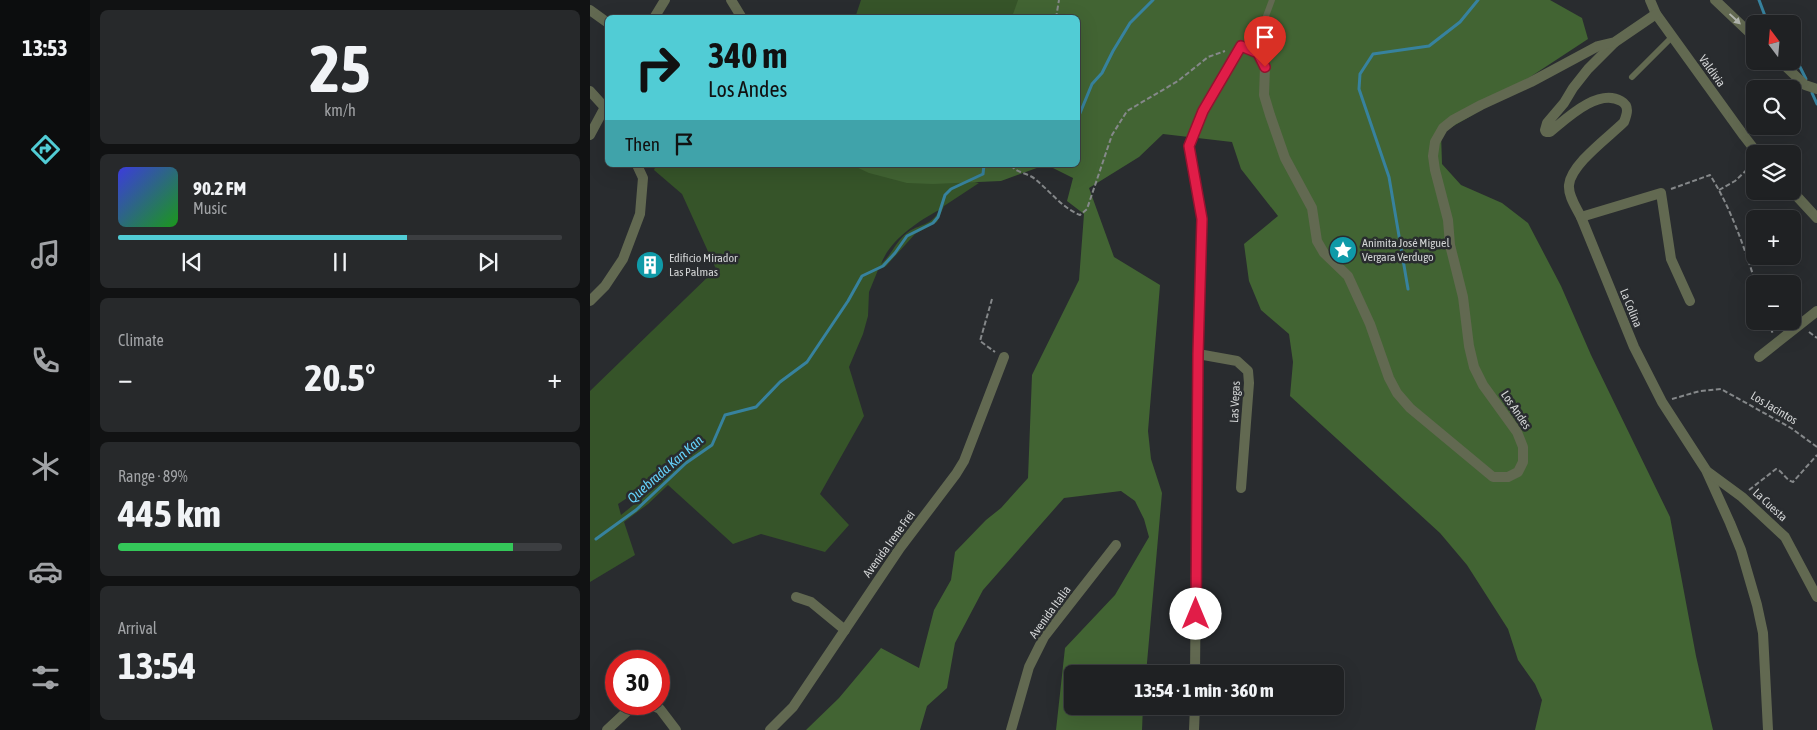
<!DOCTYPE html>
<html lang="en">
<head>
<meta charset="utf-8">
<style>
	:root { --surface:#1f2123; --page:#27292b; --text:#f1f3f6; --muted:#a1a3a6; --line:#3c3e41; --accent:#51ccd5 }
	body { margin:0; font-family:"Asap Condensed",sans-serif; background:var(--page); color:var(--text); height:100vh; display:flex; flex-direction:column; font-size:19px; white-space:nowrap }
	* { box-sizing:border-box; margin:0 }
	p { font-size:16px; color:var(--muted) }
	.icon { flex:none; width:28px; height:28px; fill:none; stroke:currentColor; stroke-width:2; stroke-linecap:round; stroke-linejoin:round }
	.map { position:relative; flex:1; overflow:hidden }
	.drawer { display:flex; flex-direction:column; gap:10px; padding:10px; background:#111213; width:500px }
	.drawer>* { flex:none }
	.banner { position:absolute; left:15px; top:15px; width:475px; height:152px; border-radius:8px; box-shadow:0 5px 20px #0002,0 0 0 1px var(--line); background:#51ccd5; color:#111; overflow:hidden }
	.needle { width:32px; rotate:344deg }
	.buttons { position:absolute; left:1156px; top:15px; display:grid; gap:10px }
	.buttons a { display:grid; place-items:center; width:55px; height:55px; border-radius:8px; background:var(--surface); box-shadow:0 5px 20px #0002,0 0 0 1px var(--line); font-size:25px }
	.speed { position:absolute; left:15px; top:650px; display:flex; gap:10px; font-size:25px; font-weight:700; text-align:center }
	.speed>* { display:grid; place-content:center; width:65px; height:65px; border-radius:50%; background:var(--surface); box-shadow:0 5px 20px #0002,0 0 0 1px var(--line); line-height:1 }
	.speed .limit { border:8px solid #d22; background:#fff; color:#111 }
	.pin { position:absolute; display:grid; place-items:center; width:42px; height:42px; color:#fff; margin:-51px -21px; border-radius:50% 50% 50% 0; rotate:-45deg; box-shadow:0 0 5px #0007 }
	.pin .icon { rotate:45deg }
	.me { position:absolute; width:55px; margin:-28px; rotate:0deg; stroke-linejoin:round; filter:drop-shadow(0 0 4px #0008) }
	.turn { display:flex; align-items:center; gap:18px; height:105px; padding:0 20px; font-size:22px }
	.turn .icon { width:65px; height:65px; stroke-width:2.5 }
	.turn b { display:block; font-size:35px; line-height:42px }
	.then { display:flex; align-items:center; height:48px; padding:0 20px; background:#0003; gap:10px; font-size:19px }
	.big { font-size:38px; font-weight:700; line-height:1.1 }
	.drawer .widget { flex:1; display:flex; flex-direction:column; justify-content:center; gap:8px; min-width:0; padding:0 18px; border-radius:8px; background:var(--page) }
	.drawer .dial { align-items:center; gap:0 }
	.dial b { font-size:65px; line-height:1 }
	.song { display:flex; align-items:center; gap:15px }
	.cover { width:60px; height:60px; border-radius:8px; background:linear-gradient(135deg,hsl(240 70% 55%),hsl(120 70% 35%)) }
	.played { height:5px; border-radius:2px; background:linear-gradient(90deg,var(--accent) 65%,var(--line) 65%) }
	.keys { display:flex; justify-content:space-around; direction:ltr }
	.heat { display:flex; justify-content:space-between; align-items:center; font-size:28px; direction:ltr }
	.charge { height:8px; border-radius:4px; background:linear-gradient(90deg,#34c759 89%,var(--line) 0) }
	.trip { position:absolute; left:474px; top:665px; width:280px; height:50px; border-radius:8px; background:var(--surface); box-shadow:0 5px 20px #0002,0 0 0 1px var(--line); font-weight:700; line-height:50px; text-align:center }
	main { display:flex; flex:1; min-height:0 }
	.menu { display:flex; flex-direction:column; width:90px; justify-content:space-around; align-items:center; background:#0c0d0e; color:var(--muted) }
	.menu .icon { width:35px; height:35px }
	.menu .on { color:var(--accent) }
	.menu b { font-size:22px; color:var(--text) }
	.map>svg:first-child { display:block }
</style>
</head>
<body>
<main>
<nav class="menu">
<b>13:53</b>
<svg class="icon on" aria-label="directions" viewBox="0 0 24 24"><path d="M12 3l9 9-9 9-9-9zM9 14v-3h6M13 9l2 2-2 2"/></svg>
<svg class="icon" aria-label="music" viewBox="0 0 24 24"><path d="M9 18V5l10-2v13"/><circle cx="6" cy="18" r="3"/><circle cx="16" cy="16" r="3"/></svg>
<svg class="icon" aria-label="phone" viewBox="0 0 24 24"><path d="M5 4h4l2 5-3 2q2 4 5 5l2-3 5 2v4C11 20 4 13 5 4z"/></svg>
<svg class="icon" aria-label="climate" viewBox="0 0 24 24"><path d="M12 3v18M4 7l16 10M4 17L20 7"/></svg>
<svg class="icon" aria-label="car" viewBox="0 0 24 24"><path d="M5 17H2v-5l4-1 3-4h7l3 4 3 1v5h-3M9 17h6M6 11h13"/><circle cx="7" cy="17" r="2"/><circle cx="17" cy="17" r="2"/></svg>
<svg class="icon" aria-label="filters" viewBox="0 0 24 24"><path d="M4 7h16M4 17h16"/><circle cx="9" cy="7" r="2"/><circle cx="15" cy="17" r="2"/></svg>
</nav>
<section class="drawer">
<div class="widget dial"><b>25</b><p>km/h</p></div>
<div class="widget">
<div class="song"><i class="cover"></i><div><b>90.2 FM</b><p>Music</p></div></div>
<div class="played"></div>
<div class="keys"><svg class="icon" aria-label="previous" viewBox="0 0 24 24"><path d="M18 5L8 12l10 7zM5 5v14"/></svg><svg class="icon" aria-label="pause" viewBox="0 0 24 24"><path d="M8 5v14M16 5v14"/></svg><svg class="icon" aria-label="next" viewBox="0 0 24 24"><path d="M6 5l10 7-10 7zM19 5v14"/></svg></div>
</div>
<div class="widget"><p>Climate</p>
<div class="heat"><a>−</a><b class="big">20.5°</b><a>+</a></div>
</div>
<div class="widget"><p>Range · 89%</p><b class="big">445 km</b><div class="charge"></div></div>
<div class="widget"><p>Arrival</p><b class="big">13:54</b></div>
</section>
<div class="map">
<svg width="1227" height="730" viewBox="0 0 1227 730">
	<rect width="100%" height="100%" fill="#292c2f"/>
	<g fill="#365429" fill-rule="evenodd">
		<path d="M271,0H434L429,17L265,18Z"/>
		<path d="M66,165H313L389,183L354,206L347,222L325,234L296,266L288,270L279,292L278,316L273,334L259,367L274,416L230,494L259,525L235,552L171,534L143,544L78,485L58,504L34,522L45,555L0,582V391L126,269L92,194L64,170ZM349,210C343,226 328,224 317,233C306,241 301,256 291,264C300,240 327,222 349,210ZM69,477L73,481L72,482L31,515L28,504Z"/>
	</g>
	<g fill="#426433">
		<path d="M428,0H960L992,18L998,39L881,116L851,133L852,164L871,185L912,203L938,223L971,286L1001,355L1080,517L1106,656L1123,730H945L952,700L945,684L928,660L918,629L877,565L850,533L700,396L703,362L699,334L671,310L659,281L654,244L688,216L651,169L642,142L573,134L549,157L499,188L524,257L570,285L558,431L561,459L572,493L556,674H482V706H553L552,730H466L475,648L525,595L559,537L554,519L545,501L531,491L474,498L393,590L365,643L357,688L337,706L330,730H216L249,698L291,648L329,668L344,610L361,580L365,552L396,520L411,508L438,478L442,375L489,280L494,214L477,201L483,178L457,165H488V18L422,17Z"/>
		<path d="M262,165H455L411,181L343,184L317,183L279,173Z"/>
	</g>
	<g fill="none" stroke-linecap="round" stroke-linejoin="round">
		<g stroke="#37829e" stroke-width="3">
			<path d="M1169,0L1178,24"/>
			<path d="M1202,56L1209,65L1216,79"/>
			<path d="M1222,93L1227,104"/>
			<path d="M488,118L502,84L512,73L523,51L540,23L563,0"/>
			<path d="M818,289L799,177L769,89L770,74L783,54L839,46L870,22L888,0"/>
			<path d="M6,539L46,510L96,463L122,445L135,415L166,407L190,382L217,362L258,301L272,276L293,266L305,253L317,236L343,223L348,217L355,195L361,189L393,174L394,165"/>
		</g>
		<g stroke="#85888a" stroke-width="2" stroke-dasharray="5 2.5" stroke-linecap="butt">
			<path d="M466,18L469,0"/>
			<path d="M1161,130L1166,126"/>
			<path d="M421,165C426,173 438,173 445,179C460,191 472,208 490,215L497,209L522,135L537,111L588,81L618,57L635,51"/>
			<path d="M1081,189L1120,175C1141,208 1154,247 1166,284"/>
			<path d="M1129,190L1145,181L1163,164"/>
			<path d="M402,299L390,341L405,352"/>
			<path d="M1178,321L1183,334"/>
			<path d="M1219,332L1227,338"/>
			<path d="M1082,399L1110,391L1131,389L1201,428L1227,447"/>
			<path d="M1159,490L1186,469C1193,471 1195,480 1203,482L1227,455"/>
		</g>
		<g stroke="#626951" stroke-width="6">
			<path d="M663,51L682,0"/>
			<path d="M1042,77L1082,37"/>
		</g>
		<g stroke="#626951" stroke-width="10">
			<path d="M141,0L152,18"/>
			<path d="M1060,0L1066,14L1154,136L1168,154"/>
			<path d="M1125,0L1165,38"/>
			<path d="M0,10L18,23"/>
			<path d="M64,18L75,0"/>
			<path d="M1024,43L998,69L983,88L974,103L957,123L955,130L956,132H960C977,118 1008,88 1031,101C1040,106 1037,114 1034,122C1019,137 981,164 979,185C978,196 986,207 991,217L1044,347L1072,402L1116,470L1140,523L1151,550L1167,605L1173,633L1178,730"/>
			<path d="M1190,61L1215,85L1227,89"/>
			<path d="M0,135L15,107"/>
			<path d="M1202,191L1227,218"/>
			<path d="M991,217L1071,193L1081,259L1100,301"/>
			<path d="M608,354L647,361L658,371L659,383L651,488"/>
			<path d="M1169,357L1227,311"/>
			<path d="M1118,472L1152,497L1195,537L1227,597"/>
			<path d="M206,597L221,602L255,630"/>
			<path d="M605,674L608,354L612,219L599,146L613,111L651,46L668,53L675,67L674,95L680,115L695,158L722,208L727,241L734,253L758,276L780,324L799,378L807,393L820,408L903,477H918L928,472L933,462V447L927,432L893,385L884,367L879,346L873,297L860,245L858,220L845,170L843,156L845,142L853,128L863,120L891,105L941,82L1008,46L1025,42L1066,14"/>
			<path d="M59,704L70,709L86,730"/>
			<path d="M17,730L45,704"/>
			<path d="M180,730L203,707L310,548L366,474L374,461L414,357"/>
			<path d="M421,730L439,667L454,637L526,545"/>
			<path d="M604,730L605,706"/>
		</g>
		<g stroke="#626951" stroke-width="10">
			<path d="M0,91L18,111"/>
			<path d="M0,301L15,286L33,259L50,214L53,178L47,165"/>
		</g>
	</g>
	<defs><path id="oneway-solid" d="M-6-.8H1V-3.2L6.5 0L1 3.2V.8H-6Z" transform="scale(1.25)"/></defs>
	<use fill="#b0b4ad" href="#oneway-solid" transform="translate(1145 19) rotate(43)"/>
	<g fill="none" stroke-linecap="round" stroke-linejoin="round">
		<defs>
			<path id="route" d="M606,614L608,354L612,219L599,146L613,111L651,46L668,53L675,67"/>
		</defs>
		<use href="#route" stroke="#92132f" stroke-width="12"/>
		<use href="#route" stroke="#e11d48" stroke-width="9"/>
	</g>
	<defs>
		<symbol id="sight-disc" viewBox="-11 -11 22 22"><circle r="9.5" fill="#0f9aa8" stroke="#292c2f"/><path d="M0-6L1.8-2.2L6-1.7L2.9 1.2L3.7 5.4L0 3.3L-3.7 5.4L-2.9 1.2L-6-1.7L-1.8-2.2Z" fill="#fff"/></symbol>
		<symbol id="building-disc" viewBox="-11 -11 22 22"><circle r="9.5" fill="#0f9aa8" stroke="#292c2f"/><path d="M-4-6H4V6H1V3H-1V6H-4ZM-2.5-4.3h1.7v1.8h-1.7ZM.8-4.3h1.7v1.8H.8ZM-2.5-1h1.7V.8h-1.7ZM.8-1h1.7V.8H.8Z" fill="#fff"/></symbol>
	</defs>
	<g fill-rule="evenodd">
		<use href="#sight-disc" x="737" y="234" width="32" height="32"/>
		<use href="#building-disc" x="44" y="249" width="32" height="32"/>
	</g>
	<g text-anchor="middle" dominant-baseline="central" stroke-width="5" stroke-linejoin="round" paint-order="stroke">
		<g font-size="12" fill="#d2d4d5" stroke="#292c2f">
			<text transform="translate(1122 71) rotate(54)">Valdivia</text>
			<text transform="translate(1041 308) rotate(68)">La Colina</text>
			<text transform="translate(645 402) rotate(-87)">Las Vegas</text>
			<text transform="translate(1184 408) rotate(31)">Los Jacintos</text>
			<text transform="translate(926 410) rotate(56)">Los Andes</text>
			<text transform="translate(1180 505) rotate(43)">La Cuesta</text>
			<text transform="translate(299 544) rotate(-54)">Avenida Irene Frei</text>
			<text transform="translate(460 612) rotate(-54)">Avenida Italia</text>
		</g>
		<g font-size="12" fill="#d2d4d5" stroke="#292c2f" text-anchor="start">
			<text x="772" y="243">Animita José Miguel<tspan x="772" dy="14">Vergara Verdugo</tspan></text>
			<text x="79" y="258">Edificio Mirador<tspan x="79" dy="14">Las Palmas</tspan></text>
		</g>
		<g font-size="14" font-style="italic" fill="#65d2fb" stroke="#292c2f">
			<text transform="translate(75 469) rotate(-41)">Quebrada Kan Kan</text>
		</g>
	</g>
</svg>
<div class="buttons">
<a><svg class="needle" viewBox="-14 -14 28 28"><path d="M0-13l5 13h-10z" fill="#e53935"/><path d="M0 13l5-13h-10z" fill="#a1a3a6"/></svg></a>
<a><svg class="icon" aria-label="search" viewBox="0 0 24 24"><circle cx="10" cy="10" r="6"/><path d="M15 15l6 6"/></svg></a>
<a><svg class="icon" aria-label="layers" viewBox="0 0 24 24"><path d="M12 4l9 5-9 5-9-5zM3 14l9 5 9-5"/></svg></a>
<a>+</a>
<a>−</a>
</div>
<div class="speed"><div class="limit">30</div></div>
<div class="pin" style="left:675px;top:67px;background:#d93025"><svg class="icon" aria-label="arrive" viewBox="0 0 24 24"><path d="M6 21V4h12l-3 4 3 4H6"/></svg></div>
<svg class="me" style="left:606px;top:614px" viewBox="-20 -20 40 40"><circle r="19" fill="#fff"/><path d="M0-13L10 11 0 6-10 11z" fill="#e11d48"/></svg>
<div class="trip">13:54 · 1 min · 360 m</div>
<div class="banner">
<div class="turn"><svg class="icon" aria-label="right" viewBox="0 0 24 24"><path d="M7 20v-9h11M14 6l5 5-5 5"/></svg><div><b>340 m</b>Los Andes</div></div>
<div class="then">Then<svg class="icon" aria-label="arrive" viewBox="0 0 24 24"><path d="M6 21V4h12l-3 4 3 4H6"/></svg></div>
</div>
</div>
</main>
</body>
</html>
